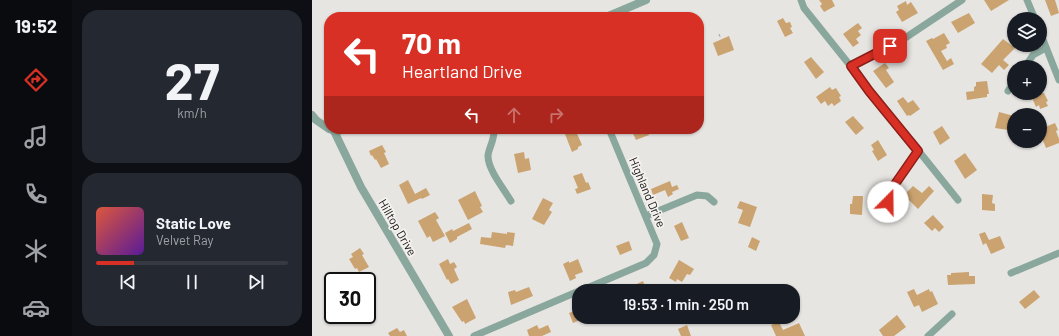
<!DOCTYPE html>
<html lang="en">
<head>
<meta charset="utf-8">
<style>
	:root { --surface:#171b24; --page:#242831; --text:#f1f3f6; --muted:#9ea1a6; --line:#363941; --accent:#d93025 }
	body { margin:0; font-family:Barlow,sans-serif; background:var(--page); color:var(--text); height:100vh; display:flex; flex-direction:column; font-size:15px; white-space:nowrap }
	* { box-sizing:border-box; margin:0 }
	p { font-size:13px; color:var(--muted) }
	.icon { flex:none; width:22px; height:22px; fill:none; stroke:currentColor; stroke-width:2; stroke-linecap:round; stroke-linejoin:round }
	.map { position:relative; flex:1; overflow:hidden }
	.details { display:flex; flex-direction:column; gap:10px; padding:10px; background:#0d0f14; width:240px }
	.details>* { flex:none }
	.banner { position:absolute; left:12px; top:12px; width:380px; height:122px; border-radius:16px; box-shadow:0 1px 3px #0004; background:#d93025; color:#fff; overflow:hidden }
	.tools { position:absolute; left:695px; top:12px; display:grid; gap:8px }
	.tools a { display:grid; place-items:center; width:40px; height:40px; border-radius:50%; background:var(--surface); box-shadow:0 1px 3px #0004; font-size:20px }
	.speed { position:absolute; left:12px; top:272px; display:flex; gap:8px; font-size:20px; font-weight:700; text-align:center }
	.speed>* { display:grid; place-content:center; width:52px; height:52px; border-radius:50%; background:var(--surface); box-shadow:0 1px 3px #0004; line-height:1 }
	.speed .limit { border:2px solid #111; border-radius:6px; background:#fff; color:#111 }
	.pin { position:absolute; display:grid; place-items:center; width:34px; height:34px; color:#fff; margin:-17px; border-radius:8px; box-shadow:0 2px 6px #0006 }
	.me { position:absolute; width:44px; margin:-22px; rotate:22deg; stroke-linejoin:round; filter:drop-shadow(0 0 3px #0008) }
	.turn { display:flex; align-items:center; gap:14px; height:84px; padding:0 12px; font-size:18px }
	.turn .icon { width:52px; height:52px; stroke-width:2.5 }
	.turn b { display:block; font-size:28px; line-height:34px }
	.lanes { display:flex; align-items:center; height:38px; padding:0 12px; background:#0003; justify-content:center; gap:20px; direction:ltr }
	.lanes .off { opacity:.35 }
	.details .card { flex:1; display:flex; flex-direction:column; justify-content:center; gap:6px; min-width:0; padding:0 14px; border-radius:16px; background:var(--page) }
	.details .dial { align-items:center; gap:0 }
	.dial b { font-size:52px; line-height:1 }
	.song { display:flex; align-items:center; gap:12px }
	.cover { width:48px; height:48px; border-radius:6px; background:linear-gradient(135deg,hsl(10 70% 55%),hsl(270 70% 35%)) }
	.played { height:4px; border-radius:2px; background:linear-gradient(90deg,var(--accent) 20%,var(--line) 20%) }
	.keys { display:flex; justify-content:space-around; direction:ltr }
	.trip { position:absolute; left:260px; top:284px; width:228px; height:40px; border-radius:16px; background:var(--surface); box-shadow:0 1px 3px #0004; font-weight:600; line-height:40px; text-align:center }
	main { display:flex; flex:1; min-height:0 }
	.menu { display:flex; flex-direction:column; width:72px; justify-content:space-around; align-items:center; background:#090b0e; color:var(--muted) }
	.menu .icon { width:28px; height:28px }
	.menu .selected { color:var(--accent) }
	.menu b { font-size:18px; color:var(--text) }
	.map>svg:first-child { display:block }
</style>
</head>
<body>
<main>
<nav class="menu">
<b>19:52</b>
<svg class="icon selected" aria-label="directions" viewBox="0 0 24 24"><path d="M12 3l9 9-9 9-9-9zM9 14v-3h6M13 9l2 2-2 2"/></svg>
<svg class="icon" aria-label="music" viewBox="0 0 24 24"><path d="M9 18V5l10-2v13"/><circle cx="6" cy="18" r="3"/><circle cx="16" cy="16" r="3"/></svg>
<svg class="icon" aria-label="phone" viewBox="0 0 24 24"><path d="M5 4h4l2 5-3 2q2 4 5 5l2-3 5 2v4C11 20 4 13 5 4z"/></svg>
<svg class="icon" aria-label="climate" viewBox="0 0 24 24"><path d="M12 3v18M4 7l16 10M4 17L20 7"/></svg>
<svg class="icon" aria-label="car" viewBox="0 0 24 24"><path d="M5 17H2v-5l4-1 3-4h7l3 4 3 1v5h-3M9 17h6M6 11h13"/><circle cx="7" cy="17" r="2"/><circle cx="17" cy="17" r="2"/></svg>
</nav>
<section class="details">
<div class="card dial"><b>27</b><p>km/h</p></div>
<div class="card">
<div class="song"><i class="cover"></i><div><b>Static Love</b><p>Velvet Ray</p></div></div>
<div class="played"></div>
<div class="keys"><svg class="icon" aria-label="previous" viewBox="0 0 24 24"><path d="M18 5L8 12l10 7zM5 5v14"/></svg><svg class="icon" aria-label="pause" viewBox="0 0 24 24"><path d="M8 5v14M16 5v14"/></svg><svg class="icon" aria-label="next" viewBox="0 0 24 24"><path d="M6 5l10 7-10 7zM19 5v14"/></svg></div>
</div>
</section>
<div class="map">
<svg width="747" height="336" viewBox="0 0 747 336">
	<rect width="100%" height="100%" fill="#e7e5e2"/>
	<g fill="#cba370">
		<path d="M507,0H520L523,6L512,12L508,6L510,4Z"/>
		<path d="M672,0H697L679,11Z"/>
		<path d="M733,0H743L747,13L739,16Z"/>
		<path d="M594,1L595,5L599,2L606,13L590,22L584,12L587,10L585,6Z"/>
		<path d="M657,13L663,23L646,33L639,22Z"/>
		<path d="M471,18L474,23L478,22L480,27L478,28L481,33L473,37L465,21Z"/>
		<path d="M546,23L550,28L546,31L549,35L544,39L547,43L541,47L531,34Z"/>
		<path d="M632,33L638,43L634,45L635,48L629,51L635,61L639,58L642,64L631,70L614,41L620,38L621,39Z"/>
		<path d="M417,36L422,50L406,56L401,43Z"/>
		<path d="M691,39L703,48L691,60L697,65L692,70L687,65L680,73L669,64Z"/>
		<path d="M499,57L512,72L504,79L492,62Z"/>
		<path d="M573,63L577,68L574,70L582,82L574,88L561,71Z"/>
		<path d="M675,81L677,94H675V97L655,100L654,92L662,91V87L664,86V82Z"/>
		<path d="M518,87L520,90L524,88L529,96L527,97L529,101L522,106L520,103L516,106L513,101L509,104L504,97Z"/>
		<path d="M718,93H732L736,101L734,102L736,106L728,109L727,105L724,107Z"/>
		<path d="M591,97L596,103L601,100L608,109L598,116L597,115L595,116L585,101Z"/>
		<path d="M687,112L702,116V131L683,128Z"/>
		<path d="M541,116L552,128L544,135L533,122Z"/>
		<path d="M743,123L746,130L744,131L747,139V143L734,148L728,133V129Z"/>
		<path d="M630,126L638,138L628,145L621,132Z"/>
		<path d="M263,129L270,145L266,147V149L260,152L253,134Z"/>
		<path d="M319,129H335L337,135L324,140Z"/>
		<path d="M566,140L575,155L566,161L560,151L562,150L559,145Z"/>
		<path d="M70,145L74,152L72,153L77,164L69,168L64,159L63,160L60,155L59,156L57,151Z"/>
		<path d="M212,152L213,159L217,158L219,170L206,173L202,154Z"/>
		<path d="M653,153L665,170L653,179L642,161Z"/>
		<path d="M270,173L274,183L276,182L279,189L265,194L263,189L266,188L261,176Z"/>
		<path d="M96,180L103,194L114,188L118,195L110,199L109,198L96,204L87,185Z"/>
		<path d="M358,181L360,187L365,185L367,189L360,192L361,194L356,197L353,190L341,195L339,189Z"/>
		<path d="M601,186L610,193L617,186L622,191L606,209L592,195Z"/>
		<path d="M163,191L170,206L168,207L171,212L156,220L146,200Z"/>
		<path d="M670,194L681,195L680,203L683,204V211L670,210Z"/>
		<path d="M541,196H551L550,215L538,214V204H540Z"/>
		<path d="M231,198L241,203L237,210L240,212L232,225L220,219Z"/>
		<path d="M428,201L445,207L438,227L426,223L431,210L425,208Z"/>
		<path d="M123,212L127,218L124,220L133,236L121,242L118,236L115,238L106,221Z"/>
		<path d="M621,215L632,227L627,232L623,228L620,231L612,223Z"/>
		<path d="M370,222L377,238L369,241L362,226Z"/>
		<path d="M157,223L160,229L145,237V239L138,243L133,233L140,229L141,231Z"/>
		<path d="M180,232L195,234V232L203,233L201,246L194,245L193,248L168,244L169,237L179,238Z"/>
		<path d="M673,232L677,240L688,236L693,248L679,254L674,243L671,245L667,234Z"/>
		<path d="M440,237L448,241L444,251L436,247Z"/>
		<path d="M317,241L320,250L308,255L304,246Z"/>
		<path d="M48,248L52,254L50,255L57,267L47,272L45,268L43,269L37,259L41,257L39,254Z"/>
		<path d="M136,259L138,264L142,262L145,267L142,269L147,280L139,284L136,279L135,280L127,264Z"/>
		<path d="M266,259L271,272L263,275L264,278L258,281L251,264L257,261V263Z"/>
		<path d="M367,260L382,269L378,275L375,274L370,282L365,279L364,282L357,278Z"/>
		<path d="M657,272V276H663V284L636,285L635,275H639V273Z"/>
		<path d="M331,281L335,291H309Z"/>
		<path d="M217,287L221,296L199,305L196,292L203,290L204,292Z"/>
		<path d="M602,289L605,295L617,289L618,292L620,291L626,304L610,312L607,305L602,307L595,292Z"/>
		<path d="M722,290L728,297L713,309L707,302Z"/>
		<path d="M55,292L62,306L60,307L62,311L55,315Z"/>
		<path d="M155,299L164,318L153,324L152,321L150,322L140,307Z"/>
		<path d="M267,309V317H275L261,323L257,313Z"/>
		<path d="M585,315L594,327L582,336H571L567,330Z"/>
		<path d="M467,322L471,330L487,323L493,336H464L459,325Z"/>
		<path d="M225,325L227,329L236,325L239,332L230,336H217L215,330Z"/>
		<path d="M375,325L379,336H369L366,329Z"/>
		<path d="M85,328L88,332L92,330L95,336H78L76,333Z"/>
	</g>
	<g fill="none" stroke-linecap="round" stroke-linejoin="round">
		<path stroke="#a3a2a0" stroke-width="1" stroke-dasharray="3 3" stroke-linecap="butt" d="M407,34L409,39"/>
		<g stroke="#89a79c" stroke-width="7">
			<path d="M489,0L492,8L646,200"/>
			<path d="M715,0L723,19"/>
			<path d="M728,32L747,80"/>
			<path d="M539,66L590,40L650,0"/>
			<path d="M713,67L721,55L734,48"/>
			<path d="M696,91L702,82"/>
			<path d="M182,129C183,140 176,149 176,156C176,170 192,189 199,201"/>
			<path d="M576,202L581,187L606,151"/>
			<path d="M334,216L385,195L395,196L402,202"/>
			<path d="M699,273L747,253"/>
			<path d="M268,291L334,263L342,255L345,244L297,129"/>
			<path d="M162,336L267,291"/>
			<path d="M616,336L640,314"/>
		</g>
		<g stroke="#89a79c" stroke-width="8">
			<path d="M294,17L334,0"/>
			<path d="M0,115L4,120L17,129"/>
			<path d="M18,129L22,131L49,187L137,336"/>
			<path d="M22,131L40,129"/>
		</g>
	</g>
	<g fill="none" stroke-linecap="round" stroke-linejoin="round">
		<defs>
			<path id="route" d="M576,202L581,187L606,151L557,91L539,66L578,46"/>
		</defs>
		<use href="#route" stroke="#8d1f18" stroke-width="10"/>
		<use href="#route" stroke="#d93025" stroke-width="7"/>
	</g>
	<g text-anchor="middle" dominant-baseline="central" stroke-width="3.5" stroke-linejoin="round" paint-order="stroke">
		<g font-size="12" fill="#171716" stroke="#f5f2f0">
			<text transform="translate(336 192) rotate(67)">Highland Drive</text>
			<text transform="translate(86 227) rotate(60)">Hilltop Drive</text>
		</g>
	</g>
</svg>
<div class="tools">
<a><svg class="icon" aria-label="layers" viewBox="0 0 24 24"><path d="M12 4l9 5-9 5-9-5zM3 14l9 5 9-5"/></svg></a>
<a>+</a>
<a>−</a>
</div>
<div class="speed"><div class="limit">30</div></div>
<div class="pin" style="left:578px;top:46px;background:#d93025"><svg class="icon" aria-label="arrive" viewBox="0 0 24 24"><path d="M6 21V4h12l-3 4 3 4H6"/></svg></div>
<svg class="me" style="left:576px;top:202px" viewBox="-20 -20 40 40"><circle r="19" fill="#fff"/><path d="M0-13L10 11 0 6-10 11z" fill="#d93025"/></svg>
<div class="trip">19:53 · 1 min · 250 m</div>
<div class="banner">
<div class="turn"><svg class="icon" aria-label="left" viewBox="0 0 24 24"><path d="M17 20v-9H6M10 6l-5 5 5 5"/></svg><div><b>70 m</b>Heartland Drive</div></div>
<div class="lanes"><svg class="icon" aria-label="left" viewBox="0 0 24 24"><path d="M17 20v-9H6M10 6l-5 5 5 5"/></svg><svg class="icon off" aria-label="ahead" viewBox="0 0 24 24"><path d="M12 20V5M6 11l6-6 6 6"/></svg><svg class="icon off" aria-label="right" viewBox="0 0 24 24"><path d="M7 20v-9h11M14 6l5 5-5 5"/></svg></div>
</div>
</div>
</main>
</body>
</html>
